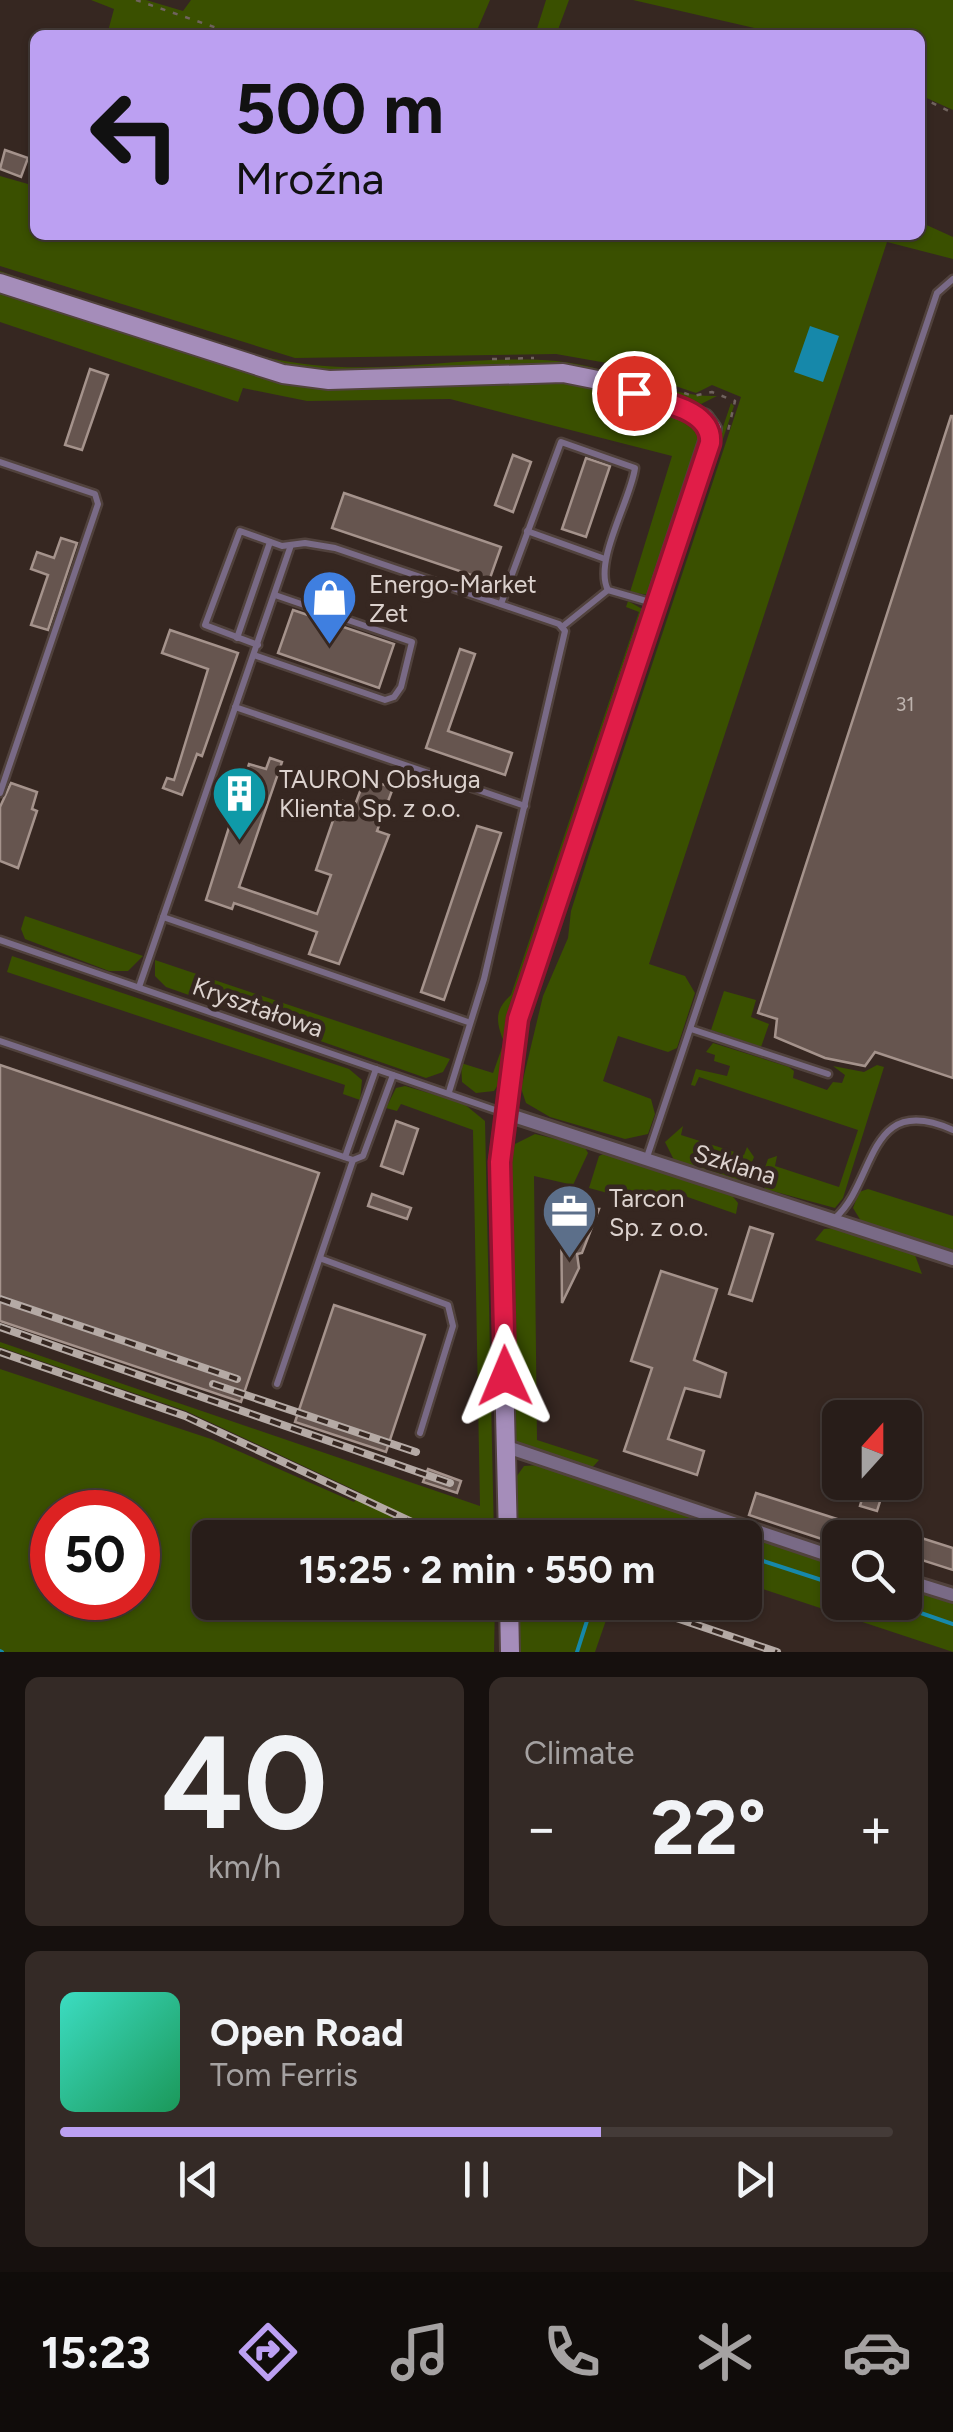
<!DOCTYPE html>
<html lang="en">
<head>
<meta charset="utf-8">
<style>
	:root { --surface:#281d19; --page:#342a26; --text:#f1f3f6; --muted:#a5a2a2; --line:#443b38; --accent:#bca0f2 }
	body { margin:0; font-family:Figtree,sans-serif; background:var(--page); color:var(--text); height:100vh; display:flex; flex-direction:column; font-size:38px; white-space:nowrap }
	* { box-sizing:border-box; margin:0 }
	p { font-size:32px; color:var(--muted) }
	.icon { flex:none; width:55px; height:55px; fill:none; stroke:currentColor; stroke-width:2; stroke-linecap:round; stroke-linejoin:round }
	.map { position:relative; height:1652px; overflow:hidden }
	.details { display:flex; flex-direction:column; gap:25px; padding:25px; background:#16100e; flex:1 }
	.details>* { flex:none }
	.top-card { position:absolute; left:30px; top:30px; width:895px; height:210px; border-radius:15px; box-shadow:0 2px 8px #0004,0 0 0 2px var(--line); background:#bca0f2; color:#111; overflow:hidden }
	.needle { width:65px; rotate:21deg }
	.buttons { position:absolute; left:822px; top:1400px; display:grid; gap:20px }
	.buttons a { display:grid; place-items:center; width:100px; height:100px; border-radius:15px; background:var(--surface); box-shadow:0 2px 8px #0004,0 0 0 2px var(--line); font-size:50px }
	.speed { position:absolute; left:30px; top:1490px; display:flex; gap:20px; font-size:50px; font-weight:700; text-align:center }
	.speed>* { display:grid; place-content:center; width:130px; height:130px; border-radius:50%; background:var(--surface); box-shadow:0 2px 8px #0004,0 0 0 2px var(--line); line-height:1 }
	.speed .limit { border:15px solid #d22; background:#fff; color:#111 }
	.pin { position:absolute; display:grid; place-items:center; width:85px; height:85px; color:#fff; margin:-42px; border:5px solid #fff; border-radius:50%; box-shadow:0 2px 10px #0007 }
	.me { position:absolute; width:110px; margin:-55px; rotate:359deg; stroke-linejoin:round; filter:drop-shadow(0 0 8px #0008) }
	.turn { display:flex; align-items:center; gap:35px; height:210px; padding:0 40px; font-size:45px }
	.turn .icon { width:130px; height:130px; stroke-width:2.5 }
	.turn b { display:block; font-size:70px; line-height:85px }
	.big { font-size:75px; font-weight:700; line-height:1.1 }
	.details .widget { flex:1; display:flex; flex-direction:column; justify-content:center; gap:15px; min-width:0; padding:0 35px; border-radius:15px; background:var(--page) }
	.details .dial { align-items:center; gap:0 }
	.dial b { font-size:130px; line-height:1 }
	.song { display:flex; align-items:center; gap:30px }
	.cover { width:120px; height:120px; border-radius:15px; background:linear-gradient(135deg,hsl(170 70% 55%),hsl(150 70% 35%)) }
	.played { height:10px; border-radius:5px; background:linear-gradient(90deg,var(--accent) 65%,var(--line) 65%) }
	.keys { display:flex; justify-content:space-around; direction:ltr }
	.heat { display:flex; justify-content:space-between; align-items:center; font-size:55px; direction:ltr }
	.details .tiles { flex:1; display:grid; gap:25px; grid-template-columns:1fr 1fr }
	.widget:last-child { grid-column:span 2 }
	.trip { position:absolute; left:192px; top:1520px; width:570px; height:100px; border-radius:15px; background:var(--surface); box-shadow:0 2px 8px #0004,0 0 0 2px var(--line); font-weight:700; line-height:100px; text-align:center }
	.tab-bar { display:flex; height:160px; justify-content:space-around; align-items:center; background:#100c0a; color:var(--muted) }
	.tab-bar .icon { width:70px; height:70px }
	.tab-bar .active { color:var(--accent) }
	.tab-bar b { font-size:45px; color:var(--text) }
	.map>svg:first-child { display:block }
</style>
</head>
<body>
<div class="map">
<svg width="953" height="1652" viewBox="0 0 953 1652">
	<rect width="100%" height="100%" fill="#362721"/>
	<g fill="#3a5000" fill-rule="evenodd">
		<path d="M91,0H146L183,11L191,0H490L475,35H107L114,9Z"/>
		<path d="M546,0H569L556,35H535Z"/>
		<path d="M633,0H953V110L920,95V35H784Z"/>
		<path d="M0,176L35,186V235H920V222L953,237V259L887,242L649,964L685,976L695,993L677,1048L668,1052L618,1036L603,1081L651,1099L655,1114L648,1134L625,1139L550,1117L526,1103L521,1088L543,996L568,938L571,911L590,851L741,397L712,385L696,393L607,363L556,354L295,358L0,266Z"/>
		<path d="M0,271C93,302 217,355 313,365C394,374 475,354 556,361C612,366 664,397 717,396L701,404L619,378L544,365L338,372L284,366L0,275Z"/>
		<path d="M0,293L273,379L560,382L591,387L692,422L699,434V448L653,589L648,595L630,592L672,456L450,399L307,401L243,388L238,402L0,322Z"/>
		<path d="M731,403L734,406L567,902L572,879Z"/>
		<path d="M628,601L644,610L518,996C491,1025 518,1059 494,1091L476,1093L462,1082L461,1063L493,1073L504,1042C496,1022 494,1010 511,995L639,612L626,607Z"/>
		<path d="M25,916L143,956L128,971H109L25,939L21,929Z"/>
		<path d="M12,956L349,1069L362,1080L360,1100L343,1094L345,1085L7,972Z"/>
		<path d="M155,960L450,1059L443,1072L426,1078L166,987L155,976Z"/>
		<path d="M724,991L756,1000L751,1017L769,1024L761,1047L711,1030Z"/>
		<path d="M713,1043L789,1067L794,1071L793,1078L827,1090L833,1082L842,1083L845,1075L833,1066L864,1072L877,1065L884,1067L843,1198L835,1208L765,1189L761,1179L768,1159L777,1156L775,1166L839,1187L858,1130L699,1077L695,1086L691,1085L696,1069L727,1076L730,1066L714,1061L715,1055L706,1052Z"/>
		<path d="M405,1086L463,1103L485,1121L494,1537L210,1538V1602L495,1603L494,1652H0V1369L211,1439L354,1502L361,1493L186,1411L0,1347V1342L480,1506L473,1130L401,1104L397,1111L386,1108L396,1088ZM52,1512H138V1598H52Z"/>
		<path d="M683,1126L681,1135L744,1155L747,1147L754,1157L746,1177L737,1181L674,1160L665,1142Z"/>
		<path d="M535,1134L584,1146L588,1153L573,1185L534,1176L537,1440L599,1460L590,1470L520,1446L513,1436L509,1166L515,1144Z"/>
		<path d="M605,1153L730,1193L738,1203L736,1214L679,1194L615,1195L589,1188L599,1156Z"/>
		<path d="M868,1189L953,1216V1250L861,1221L853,1208L859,1192Z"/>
		<path d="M837,1228L915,1255L922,1274L815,1240L824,1229Z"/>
		<path d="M539,1465L840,1567V1602H905V1588L953,1604V1652L745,1583V1538L517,1537L514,1480L524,1466Z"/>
		<path d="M516,1603H612L595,1652H515Z"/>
	</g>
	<path fill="#1688aa" d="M810,326L839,336L823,382L794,372Z"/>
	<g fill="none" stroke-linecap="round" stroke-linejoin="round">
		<g stroke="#1688aa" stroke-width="4">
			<path d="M616,1538L633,1525L690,1538"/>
			<path d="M745,1555L840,1586"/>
			<path d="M889,1602L953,1624"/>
			<path d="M0,1651L2,1652"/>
			<path d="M577,1652L593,1602"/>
		</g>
	</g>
	<g fill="#66554f" stroke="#a5938c" stroke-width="2.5">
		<path d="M5,150L28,158L21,177L0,169Z"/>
		<path d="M90,369L108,375L82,450L65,445Z"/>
		<path d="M951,416H953V1078L875,1052L865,1066L825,1058L775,1037L777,1019L758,1013Z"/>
		<path d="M513,455L531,462L513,512L495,505Z"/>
		<path d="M586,458L610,466L586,537L562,529Z"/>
		<path d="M344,493L501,547L489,581L332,528Z"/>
		<path d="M61,538L77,543L48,630L31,625L48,575L31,569L37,552L54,558Z"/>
		<path d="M293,610L394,644L379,688L278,653Z"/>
		<path d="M170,630L238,653L202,756L197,754L182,795L163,788L167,778L174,780L208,669L162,653Z"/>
		<path d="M460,649L475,654L448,731L512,753L505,775L426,748Z"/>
		<path d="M270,758L282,762L239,887L317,914L331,875L316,870L340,800L355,805L365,778L393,788L377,831L389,835L339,964L309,954L317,932L234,903L232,909L206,900L249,764L266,769Z"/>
		<path d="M11,783L37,792L32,809L37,811L18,868L0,861V807Z"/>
		<path d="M477,826L501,833L444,1000L421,992Z"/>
		<path d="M0,1065L319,1173L241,1402L0,1321Z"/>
		<path d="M396,1121L418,1129L403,1174L381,1166Z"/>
		<path d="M372,1194L411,1208L407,1219L368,1206Z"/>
		<path d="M561,1209H599L582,1253L577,1254L579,1268L562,1303Z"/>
		<path d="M750,1227L773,1234L752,1301L729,1294Z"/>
		<path d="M661,1271L717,1289L694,1360L726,1373L720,1397L685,1388L668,1439L704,1451L697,1475L624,1451L652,1368L631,1361Z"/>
		<path d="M334,1305L425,1335L386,1452L295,1422Z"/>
		<path d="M428,1469L461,1481L457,1493L423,1482Z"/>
		<path d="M867,1482H886L877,1511L860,1506Z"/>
		<path d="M756,1493L887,1535V1538H840V1545L749,1515Z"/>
		<path d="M912,1535L953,1548V1570L906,1555Z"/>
	</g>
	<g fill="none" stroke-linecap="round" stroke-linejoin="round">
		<defs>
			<g id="lane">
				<path d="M0,462L95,494L98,504L0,793"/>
				<path d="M527,531L605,559"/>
				<path d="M501,604L561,442L635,468C631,499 593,562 608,590L653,603"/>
				<path d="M562,627L608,590"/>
				<path d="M237,638L270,542"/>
				<path d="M258,645L205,625L240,531L282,546L305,543L335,548L559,624L565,631L484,979L449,1092"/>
				<path d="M254,655L385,700L394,697L401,687L412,642L275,595"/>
				<path d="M235,707L525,806"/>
				<path d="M163,917L468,1022"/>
				<path d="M0,940L504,1113"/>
				<path d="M139,987L291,545"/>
				<path d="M691,1029L828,1074"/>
				<path d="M0,1041L353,1160L277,1384"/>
				<path d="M345,1157L376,1069"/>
				<path d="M647,1157L937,293L953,279"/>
				<path d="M353,1160L363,1156L393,1075"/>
				<path d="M835,1218C877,1181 866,1091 953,1130"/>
				<path d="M322,1259L448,1305L453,1326L420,1433"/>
			</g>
			<g id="street">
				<path d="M504,1113L953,1259"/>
				<path d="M507,1447L840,1559"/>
				<path d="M905,1580L953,1595"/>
			</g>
			<g id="secondary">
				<path d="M0,283L283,374L329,380L563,373L598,380L704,418L712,429L518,1019L499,1161L508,1538"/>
				<path d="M509,1602L510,1652"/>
			</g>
		</defs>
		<use href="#lane" stroke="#51423d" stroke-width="11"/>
		<use href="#street" stroke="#51423d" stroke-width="18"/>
		<use href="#secondary" stroke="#51423d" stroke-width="22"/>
		<g stroke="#70635e" stroke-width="2.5" stroke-dasharray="5 8" stroke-linecap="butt">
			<path d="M136,0L237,35"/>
			<path d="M920,97L953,113"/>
			<path d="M492,359L534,358"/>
			<path d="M635,376L693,396L712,392L735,401L728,431"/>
		</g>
		<use href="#lane" stroke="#796a86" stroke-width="6"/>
		<use href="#street" stroke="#796a86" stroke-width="12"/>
		<use href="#secondary" stroke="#a58dba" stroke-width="18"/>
		<defs>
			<g id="rail">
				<path d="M0,1299L237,1379"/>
				<path d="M0,1327L450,1483"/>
				<path d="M0,1352L185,1416L446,1538"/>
				<path d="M213,1384L416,1452"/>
				<path d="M629,1602L777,1652"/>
			</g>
		</defs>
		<use href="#rail" stroke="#b5aaa5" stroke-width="8"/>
		<use href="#rail" stroke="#362721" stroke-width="4" stroke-dasharray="11" stroke-linecap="butt"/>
	</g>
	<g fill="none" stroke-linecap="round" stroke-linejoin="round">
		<defs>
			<path id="route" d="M505,1376L500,1162L518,1019L710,443C713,409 660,402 634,393"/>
		</defs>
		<use href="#route" stroke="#92132f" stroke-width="25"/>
		<use href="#route" stroke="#e11d48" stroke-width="18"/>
	</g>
	<defs>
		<symbol id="shop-pin" viewBox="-11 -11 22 30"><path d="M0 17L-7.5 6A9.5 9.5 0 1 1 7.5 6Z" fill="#3f7fe0" stroke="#362721"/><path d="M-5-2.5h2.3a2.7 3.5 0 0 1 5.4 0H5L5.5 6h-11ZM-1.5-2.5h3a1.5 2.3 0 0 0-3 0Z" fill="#fff"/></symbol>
		<symbol id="building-pin" viewBox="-11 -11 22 30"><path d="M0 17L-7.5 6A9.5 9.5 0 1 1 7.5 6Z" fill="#0f9aa8" stroke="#362721"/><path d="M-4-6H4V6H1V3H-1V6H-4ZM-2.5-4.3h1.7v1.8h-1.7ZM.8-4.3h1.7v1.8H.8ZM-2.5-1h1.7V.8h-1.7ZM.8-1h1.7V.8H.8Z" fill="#fff"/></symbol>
		<symbol id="office-pin" viewBox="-11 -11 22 30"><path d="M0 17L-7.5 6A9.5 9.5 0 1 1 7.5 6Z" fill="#5c6f8a" stroke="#362721"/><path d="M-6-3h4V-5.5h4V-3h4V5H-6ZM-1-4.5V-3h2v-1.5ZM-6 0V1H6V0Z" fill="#fff"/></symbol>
	</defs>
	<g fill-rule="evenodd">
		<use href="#shop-pin" x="298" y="566" width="63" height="86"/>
		<use href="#building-pin" x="208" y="762" width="63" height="86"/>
		<use href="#office-pin" x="538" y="1180" width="63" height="86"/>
	</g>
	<g text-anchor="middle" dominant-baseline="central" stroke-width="9" stroke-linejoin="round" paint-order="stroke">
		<g font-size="20" fill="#beb3ae">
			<text x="905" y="704">31</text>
		</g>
		<g font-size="25" fill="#dcd2ce" stroke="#362721" text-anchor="start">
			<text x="369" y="584">Energo-Market<tspan x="369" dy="29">Zet</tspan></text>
			<text x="279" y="779">TAURON Obsługa<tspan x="279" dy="29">Klienta Sp. z o.o.</tspan></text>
			<text x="609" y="1198">Tarcon<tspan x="609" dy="29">Sp. z o.o.</tspan></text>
		</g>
		<g font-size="25" fill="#dcd2ce" stroke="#362721">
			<text transform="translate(258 1007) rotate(19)">Kryształowa</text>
			<text transform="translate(735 1164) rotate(17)">Szklana</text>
		</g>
	</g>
</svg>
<div class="buttons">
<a><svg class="needle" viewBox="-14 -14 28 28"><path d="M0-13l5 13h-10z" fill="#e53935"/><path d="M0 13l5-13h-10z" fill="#a5a2a2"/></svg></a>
<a><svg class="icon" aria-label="search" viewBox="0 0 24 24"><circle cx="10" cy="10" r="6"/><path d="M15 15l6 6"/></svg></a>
</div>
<div class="speed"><div class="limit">50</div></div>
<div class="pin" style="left:634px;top:393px;background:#d93025"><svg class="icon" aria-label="arrive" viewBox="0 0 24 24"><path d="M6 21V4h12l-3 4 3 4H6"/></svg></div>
<svg class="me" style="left:505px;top:1376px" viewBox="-20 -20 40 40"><path d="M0-17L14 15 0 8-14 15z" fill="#e11d48" stroke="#fff" stroke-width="4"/></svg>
<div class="trip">15:25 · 2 min · 550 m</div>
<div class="top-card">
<div class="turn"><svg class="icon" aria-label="left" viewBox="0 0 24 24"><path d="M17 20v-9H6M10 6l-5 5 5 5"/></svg><div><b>500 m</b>Mroźna</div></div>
</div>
</div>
<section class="details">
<div class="tiles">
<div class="widget dial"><b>40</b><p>km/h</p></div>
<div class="widget"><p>Climate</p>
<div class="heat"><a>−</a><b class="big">22°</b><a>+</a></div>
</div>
<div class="widget">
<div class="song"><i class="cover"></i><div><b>Open Road</b><p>Tom Ferris</p></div></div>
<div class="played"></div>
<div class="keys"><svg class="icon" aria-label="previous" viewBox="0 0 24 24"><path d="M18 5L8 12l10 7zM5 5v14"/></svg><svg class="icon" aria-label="pause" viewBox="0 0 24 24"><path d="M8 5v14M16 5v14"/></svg><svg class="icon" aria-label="next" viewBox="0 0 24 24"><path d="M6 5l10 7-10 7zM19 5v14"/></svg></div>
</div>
</div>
</section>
<nav class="tab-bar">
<b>15:23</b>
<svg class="icon active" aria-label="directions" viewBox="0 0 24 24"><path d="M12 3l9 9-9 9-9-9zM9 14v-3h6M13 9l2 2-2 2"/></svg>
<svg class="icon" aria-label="music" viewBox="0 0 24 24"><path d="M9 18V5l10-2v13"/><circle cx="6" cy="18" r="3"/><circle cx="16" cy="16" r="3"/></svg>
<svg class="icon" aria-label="phone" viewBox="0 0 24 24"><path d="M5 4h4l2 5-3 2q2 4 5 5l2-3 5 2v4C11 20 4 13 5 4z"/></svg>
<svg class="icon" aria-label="climate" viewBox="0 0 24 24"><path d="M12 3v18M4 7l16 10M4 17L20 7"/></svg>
<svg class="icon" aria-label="car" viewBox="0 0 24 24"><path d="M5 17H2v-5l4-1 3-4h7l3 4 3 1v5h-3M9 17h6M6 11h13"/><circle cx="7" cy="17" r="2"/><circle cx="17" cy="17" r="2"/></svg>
</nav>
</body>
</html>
